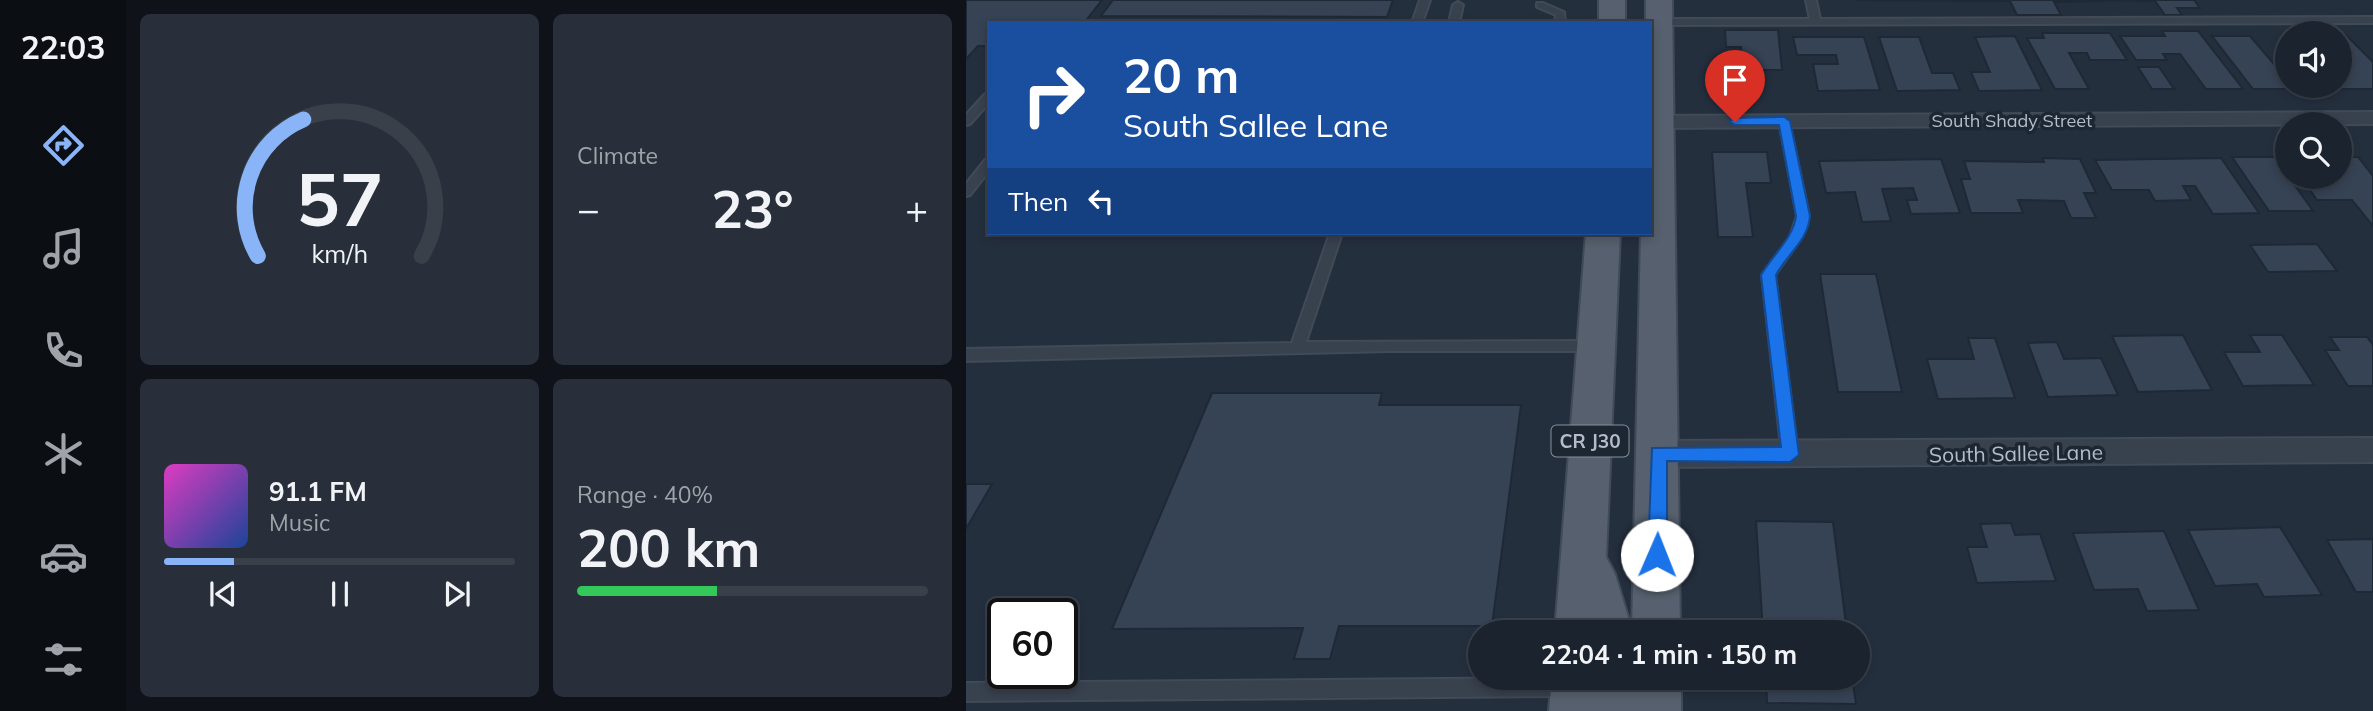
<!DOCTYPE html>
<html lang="en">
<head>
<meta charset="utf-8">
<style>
	:root { --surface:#1b232e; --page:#282f3a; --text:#f1f3f6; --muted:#a0a4aa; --line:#39404a; --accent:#8ab4f8 }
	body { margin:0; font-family:Mulish,sans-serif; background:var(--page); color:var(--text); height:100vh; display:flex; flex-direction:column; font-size:26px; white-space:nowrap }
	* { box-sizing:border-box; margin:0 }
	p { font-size:23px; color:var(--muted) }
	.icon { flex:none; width:38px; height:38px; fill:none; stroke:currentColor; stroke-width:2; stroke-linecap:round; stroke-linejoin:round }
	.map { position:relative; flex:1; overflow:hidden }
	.details { display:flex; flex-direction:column; gap:14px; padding:14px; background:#0f1319; width:840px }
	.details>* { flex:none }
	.top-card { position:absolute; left:21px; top:21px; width:665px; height:214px; border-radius:0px; box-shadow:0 4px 10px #0003,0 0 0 2px var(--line); background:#1a4fa0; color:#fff; overflow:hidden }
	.controls { position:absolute; left:1309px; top:21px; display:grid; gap:14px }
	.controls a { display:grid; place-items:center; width:77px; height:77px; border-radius:50%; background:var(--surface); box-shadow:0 4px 10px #0003,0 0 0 2px var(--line); font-size:35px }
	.speed { position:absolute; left:21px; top:598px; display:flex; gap:14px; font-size:35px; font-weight:700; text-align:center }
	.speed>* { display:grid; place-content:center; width:91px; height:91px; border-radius:50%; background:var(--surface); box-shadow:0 4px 10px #0003,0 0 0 2px var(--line); line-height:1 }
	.speed .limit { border:4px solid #111; border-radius:10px; background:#fff; color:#111 }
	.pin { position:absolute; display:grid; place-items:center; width:60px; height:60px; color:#fff; margin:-72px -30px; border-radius:50% 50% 50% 0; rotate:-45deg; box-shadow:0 0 7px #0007 }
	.pin .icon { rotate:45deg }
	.me { position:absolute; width:77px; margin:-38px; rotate:1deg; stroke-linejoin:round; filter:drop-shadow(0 0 5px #0008) }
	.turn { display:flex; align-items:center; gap:24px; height:147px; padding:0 21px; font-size:32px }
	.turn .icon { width:91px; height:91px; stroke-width:2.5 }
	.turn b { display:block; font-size:49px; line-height:60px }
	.then { display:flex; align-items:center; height:66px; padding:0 21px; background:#0003; gap:14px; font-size:26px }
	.big { font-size:52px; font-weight:700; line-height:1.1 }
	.details .card { flex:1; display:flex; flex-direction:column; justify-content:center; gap:10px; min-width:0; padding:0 24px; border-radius:10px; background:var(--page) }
	.details .dial { align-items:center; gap:0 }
	.dial svg { height:182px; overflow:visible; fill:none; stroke:var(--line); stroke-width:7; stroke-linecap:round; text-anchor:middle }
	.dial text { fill:var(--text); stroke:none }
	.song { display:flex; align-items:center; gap:21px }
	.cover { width:84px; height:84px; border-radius:10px; background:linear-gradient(135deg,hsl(310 70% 55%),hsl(220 70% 35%)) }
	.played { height:7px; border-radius:4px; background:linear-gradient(90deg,var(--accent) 20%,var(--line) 20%) }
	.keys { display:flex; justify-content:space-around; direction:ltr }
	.heat { display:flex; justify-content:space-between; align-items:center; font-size:38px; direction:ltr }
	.charge { height:10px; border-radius:5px; background:linear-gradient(90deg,#34c759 40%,var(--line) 0) }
	.details .tiles { flex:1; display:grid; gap:14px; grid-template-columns:repeat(2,1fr) }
	.trip { position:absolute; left:502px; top:620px; width:402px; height:70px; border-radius:35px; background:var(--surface); box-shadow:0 4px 10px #0003,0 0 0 2px var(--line); font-weight:700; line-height:70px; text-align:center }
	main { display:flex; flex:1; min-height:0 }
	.tabs { display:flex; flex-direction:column; width:126px; justify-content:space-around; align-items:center; background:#0b0e12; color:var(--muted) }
	.tabs .icon { width:49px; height:49px }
	.tabs .on { color:var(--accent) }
	.tabs b { font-size:32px; color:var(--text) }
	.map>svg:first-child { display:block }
</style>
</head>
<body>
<main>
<nav class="tabs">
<b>22:03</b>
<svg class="icon on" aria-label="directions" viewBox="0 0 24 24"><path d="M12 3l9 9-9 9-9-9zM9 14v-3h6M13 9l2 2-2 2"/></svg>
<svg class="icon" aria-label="music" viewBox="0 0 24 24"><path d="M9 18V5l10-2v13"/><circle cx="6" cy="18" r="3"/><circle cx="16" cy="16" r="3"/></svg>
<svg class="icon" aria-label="phone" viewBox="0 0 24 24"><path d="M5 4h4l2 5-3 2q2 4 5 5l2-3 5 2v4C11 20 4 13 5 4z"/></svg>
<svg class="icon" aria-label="climate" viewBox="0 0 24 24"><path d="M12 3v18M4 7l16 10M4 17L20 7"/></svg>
<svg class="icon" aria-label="car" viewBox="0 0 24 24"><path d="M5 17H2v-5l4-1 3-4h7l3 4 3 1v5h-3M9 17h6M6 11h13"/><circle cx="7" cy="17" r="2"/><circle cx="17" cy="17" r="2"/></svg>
<svg class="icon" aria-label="filters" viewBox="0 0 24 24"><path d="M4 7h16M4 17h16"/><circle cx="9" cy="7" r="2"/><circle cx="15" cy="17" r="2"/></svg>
</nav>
<section class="details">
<div class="tiles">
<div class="card dial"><svg viewBox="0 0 100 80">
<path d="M14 69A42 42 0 1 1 86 69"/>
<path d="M14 69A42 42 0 0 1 34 9" stroke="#8ab4f8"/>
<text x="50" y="56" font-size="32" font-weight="700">57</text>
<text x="50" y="72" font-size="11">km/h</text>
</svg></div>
<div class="card"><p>Climate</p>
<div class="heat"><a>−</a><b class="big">23°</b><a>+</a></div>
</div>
<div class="card">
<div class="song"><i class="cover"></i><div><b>91.1 FM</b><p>Music</p></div></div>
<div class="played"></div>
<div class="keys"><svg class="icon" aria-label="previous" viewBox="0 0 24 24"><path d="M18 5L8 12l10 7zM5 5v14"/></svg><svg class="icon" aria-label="pause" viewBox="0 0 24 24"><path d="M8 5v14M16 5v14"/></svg><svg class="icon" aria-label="next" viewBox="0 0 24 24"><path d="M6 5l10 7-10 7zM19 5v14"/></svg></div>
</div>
<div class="card"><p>Range · 40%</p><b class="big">200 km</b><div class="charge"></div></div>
</div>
</section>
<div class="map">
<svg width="1407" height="711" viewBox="0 0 1407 711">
	<rect width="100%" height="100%" fill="#242f3e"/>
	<g fill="#364354" stroke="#1f2835" stroke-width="2">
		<path d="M0,0H136L118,23H23V46H12L0,59Z"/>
		<path d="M147,0H427L421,17L135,16Z"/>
		<path d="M889,0H1134L1135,1L1088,2L1095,15H1051L1044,1Z"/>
		<path d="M1134,0H1228L1234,8H1211L1216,15H1199L1189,1Z"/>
		<path d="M759,30H812L816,70H776L775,47H760Z"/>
		<path d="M1196,31H1232L1277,89H1240L1214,54H1197L1201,60H1170L1154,36H1199Z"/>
		<path d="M1076,33H1144L1161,60H1124L1121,53H1103L1123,89H1089L1061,38H1078Z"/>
		<path d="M1374,35H1380L1407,62V89H1369L1366,86H1374Z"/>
		<path d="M1049,36L1076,90L1013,91L1005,72H1024L1009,37Z"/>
		<path d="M1246,36H1284L1313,70H1321V86H1347L1350,89H1287Z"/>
		<path d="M827,37H898L914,90L852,91L847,64H872L870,55H831Z"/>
		<path d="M913,37H953L966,73H987L994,90L931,91Z"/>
		<path d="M1172,67H1193L1208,89H1186Z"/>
		<path d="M746,152H801L805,183H780L787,237H752Z"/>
		<path d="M1266,157H1321V177H1374V157H1392L1407,176V226L1386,200H1351L1340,184H1328L1347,211H1303Z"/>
		<path d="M1076,158L1114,159L1130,193H1118L1130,218H1105L1098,201L1052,200L1057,213H1005L995,179H1004L998,161L1078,162Z"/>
		<path d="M1255,158L1293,213L1247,214L1229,186H1217L1225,200L1189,201L1183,190H1146L1129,160Z"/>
		<path d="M975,159L994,213L945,214L941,200H951L947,188L916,189L925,221L896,222L889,192L860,193L853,161Z"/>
		<path d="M1351,244L1371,271L1302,272L1284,245Z"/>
		<path d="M854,274H910L936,392H872Z"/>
		<path d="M1217,335L1246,390L1172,392L1146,336Z"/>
		<path d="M1284,335H1316L1348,385L1277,386L1258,352H1294Z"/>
		<path d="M1364,337H1401L1407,345V386H1382L1359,350H1373Z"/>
		<path d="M1002,338H1029L1049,398L972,399L961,359H1008Z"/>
		<path d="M1091,342L1098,359L1135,358L1152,395L1082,397L1062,343Z"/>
		<path d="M246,393H416L413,405H555L526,626H373L364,659H328L337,628L146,629Z"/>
		<path d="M0,484H26L0,529Z"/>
		<path d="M790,521L867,522L881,632H797Z"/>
		<path d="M1045,523L1049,535L1074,534L1090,581L1011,583L1001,547H1021L1014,524Z"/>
		<path d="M1314,527L1356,595L1298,597L1291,584L1249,586L1222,530Z"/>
		<path d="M1198,531L1233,610L1181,611L1172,589L1128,590L1107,533Z"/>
		<path d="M1407,539V592H1390L1361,540Z"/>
		<path d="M800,677H886L890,704L801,703Z"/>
	</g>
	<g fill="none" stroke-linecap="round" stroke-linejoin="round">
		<defs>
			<g id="service">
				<path d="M454,0H464L456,23H446Z"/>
				<path d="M840,0H850L854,19L1407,17V23L693,25L688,22L693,19H844Z"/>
				<path d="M492,2L497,5L493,23H483L487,5Z"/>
				<path d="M571,3H577L598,12L599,23H589L590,15L571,7Z"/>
				<path d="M23,93V103L4,124L0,125V115L19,94Z"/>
				<path d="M818,118L823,121L843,216L834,240L809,275L832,455L829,460L824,462L819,460L816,455L796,275L824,237L831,216L813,121Z"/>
				<path d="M23,159V171L4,195L0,196V184L19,160Z"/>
				<path d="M364,233H376L340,342L628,341L633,342L635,346L633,350L628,351H423L0,361V349L326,343Z"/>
				<path d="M602,678L609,680L611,687L609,694L602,696L0,701V683Z"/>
			</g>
			<g id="minor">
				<path d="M1407,112V124L684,128V116Z"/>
				<path d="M1407,438V462L693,467L683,463L679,454L683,445L693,441Z"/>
			</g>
			<g id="primary">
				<rect x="633" y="0" width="26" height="23"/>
				<path d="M680,0H706L714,632H589L620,233H654L640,557L649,574L666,630L675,233H684V23H680Z"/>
				<path d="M586,677H715V711H583Z"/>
			</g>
		</defs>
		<use href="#service" stroke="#414a57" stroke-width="4"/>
		<use href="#minor" stroke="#414a57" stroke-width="4"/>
		<use href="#primary" stroke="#414a57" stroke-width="4"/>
		<use href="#service" fill="#38414e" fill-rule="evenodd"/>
		<use href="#minor" fill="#38414e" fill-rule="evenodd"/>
		<use href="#primary" fill="#56606e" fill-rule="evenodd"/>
	</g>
	<path fill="#1a73e8" stroke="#114b97" stroke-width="2" d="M818,117L824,121L844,216C842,241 821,254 810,275L833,455L824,462L701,461V555L698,562L691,564L685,562L682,555L686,448L815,447L795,275C806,256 828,237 830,216L813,125H769L763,122L769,118Z"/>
	<g text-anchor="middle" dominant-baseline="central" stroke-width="7" stroke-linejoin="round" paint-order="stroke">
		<g font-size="18" fill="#b4bcc9" stroke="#1d2633">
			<text x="1046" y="120">South Shady Street</text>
		</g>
		<rect fill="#1d2633" stroke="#878f9c" stroke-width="2" x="585.5" y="425.5" width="77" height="31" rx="5"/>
		<g font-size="19" font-weight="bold" fill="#b4bcc9">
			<text x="624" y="441">CR J30</text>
		</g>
		<g font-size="21" fill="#b4bcc9" stroke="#1d2633">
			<text transform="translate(1050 453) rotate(-1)">South Sallee Lane</text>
		</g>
	</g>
</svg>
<div class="controls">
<a><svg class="icon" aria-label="sound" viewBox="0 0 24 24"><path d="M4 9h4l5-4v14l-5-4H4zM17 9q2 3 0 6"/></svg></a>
<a><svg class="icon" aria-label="search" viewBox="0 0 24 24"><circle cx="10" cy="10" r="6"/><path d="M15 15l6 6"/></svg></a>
</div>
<div class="speed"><div class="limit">60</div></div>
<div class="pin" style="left:769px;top:122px;background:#d93025"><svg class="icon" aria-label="arrive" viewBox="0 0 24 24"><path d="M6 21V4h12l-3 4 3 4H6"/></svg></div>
<svg class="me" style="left:691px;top:555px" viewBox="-20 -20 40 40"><circle r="19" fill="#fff"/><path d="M0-13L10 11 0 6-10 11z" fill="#1a73e8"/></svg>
<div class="trip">22:04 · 1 min · 150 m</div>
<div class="top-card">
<div class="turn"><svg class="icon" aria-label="right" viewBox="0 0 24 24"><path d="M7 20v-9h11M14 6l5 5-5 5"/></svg><div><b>20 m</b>South Sallee Lane</div></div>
<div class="then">Then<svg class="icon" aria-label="left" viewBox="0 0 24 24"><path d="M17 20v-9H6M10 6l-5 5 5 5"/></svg></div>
</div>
</div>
</main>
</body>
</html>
